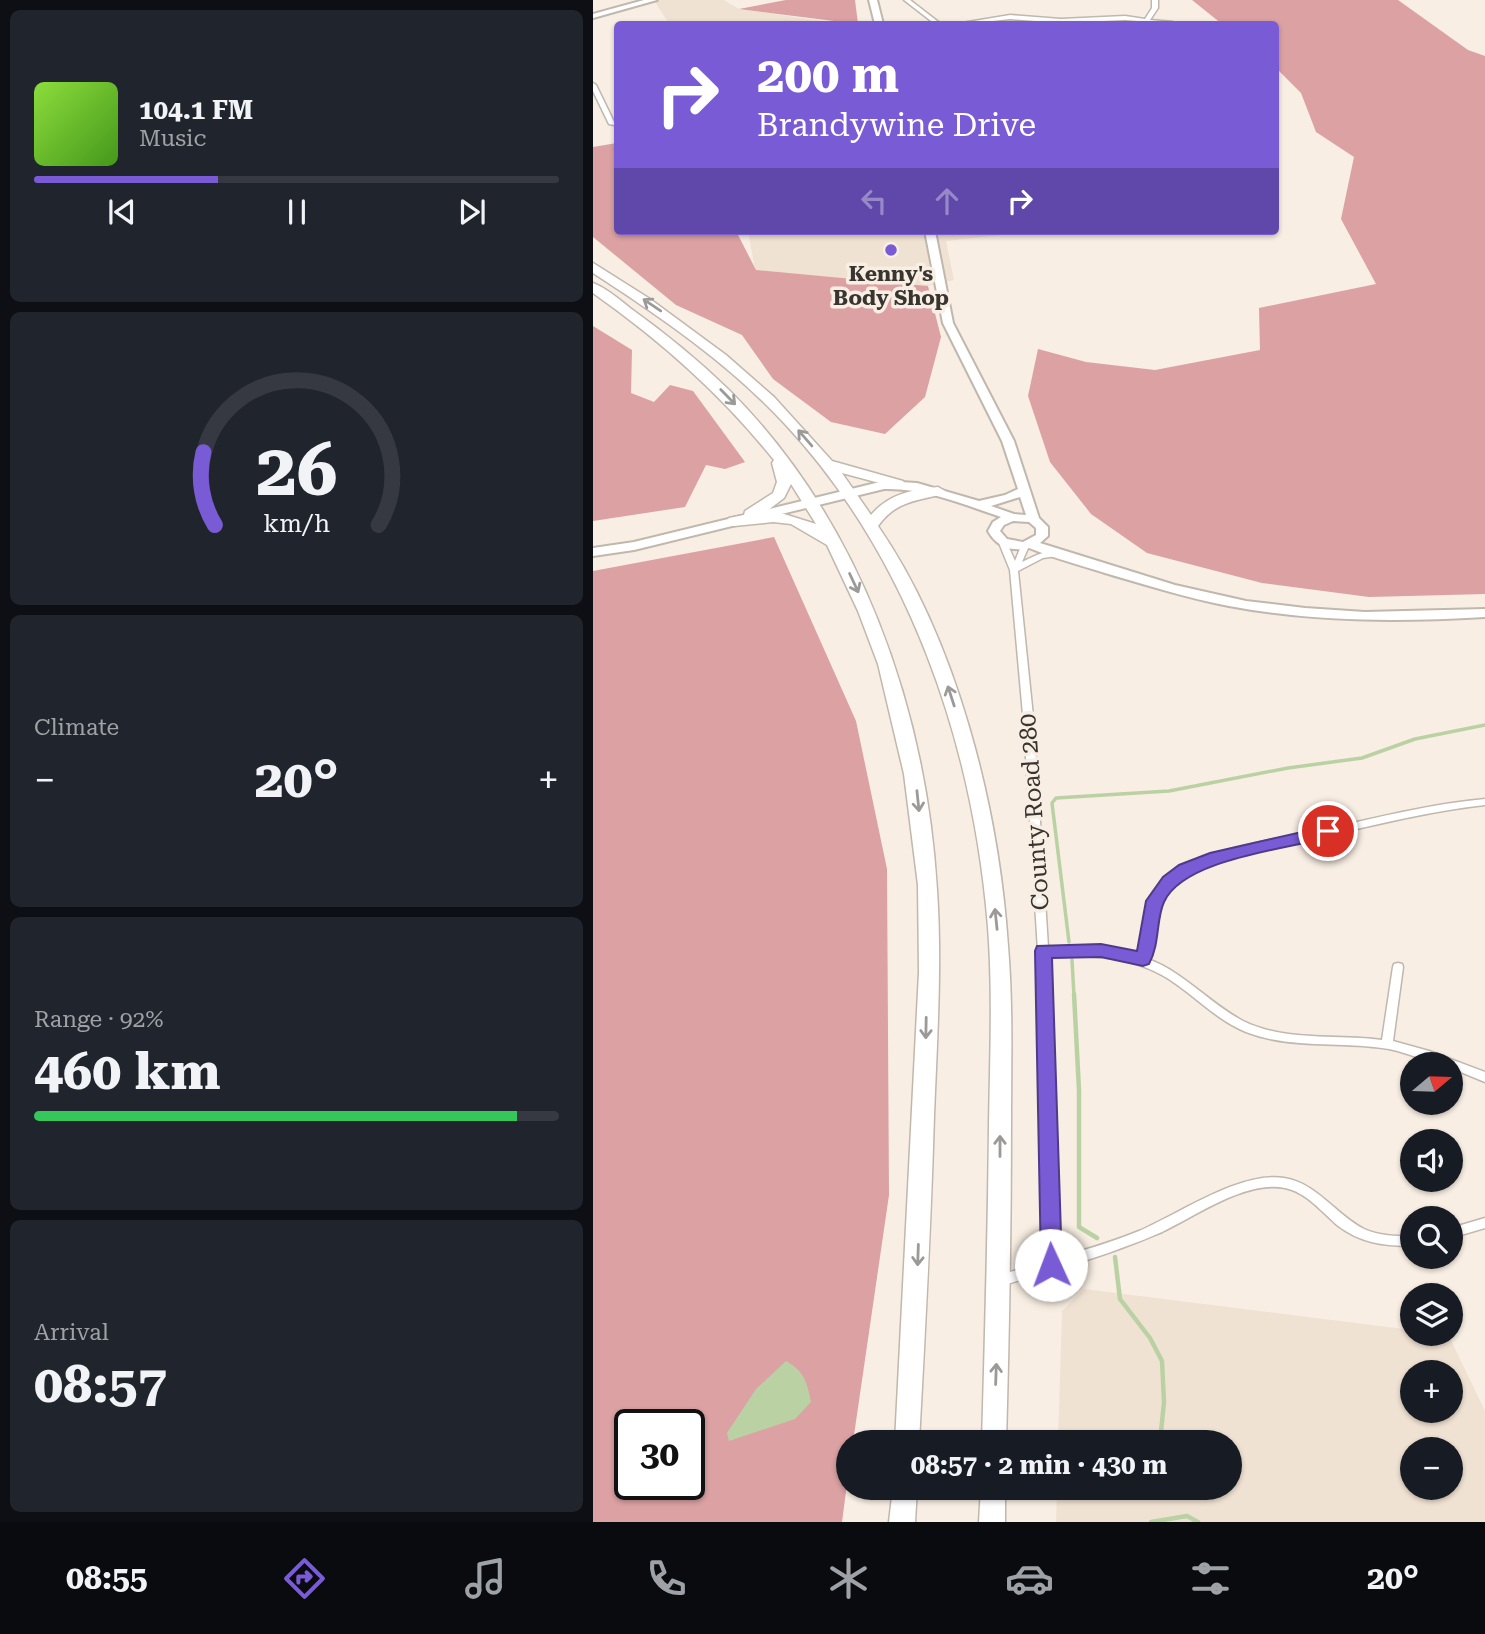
<!DOCTYPE html>
<html lang="en">
<head>
<meta charset="utf-8">
<style>
	:root { --surface:#171b24; --page:#20242c; --text:#f1f3f6; --muted:#9ea1a6; --line:#363941; --accent:#795bd5 }
	body { margin:0; font-family:"Roboto Serif",serif; background:var(--page); color:var(--text); height:100vh; display:flex; flex-direction:column; font-size:26px; white-space:nowrap }
	* { box-sizing:border-box; margin:0 }
	p { font-size:23px; color:var(--muted) }
	.icon { flex:none; width:38px; height:38px; fill:none; stroke:currentColor; stroke-width:2; stroke-linecap:round; stroke-linejoin:round }
	.map { position:relative; flex:1; overflow:hidden }
	.details { display:flex; flex-direction:column; gap:10px; padding:10px; background:#0d0f14; width:593px }
	.details>* { flex:none }
	.top-card { position:absolute; left:21px; top:21px; width:665px; height:214px; border-radius:7px; box-shadow:0 2px 5px #0004; background:#795bd5; color:#fff; overflow:hidden }
	.needle { width:46px; rotate:71deg }
	.fabs { position:absolute; left:807px; top:1052px; display:grid; gap:14px }
	.fabs a { display:grid; place-items:center; width:63px; height:63px; border-radius:50%; background:var(--surface); box-shadow:0 2px 5px #0004; font-size:35px }
	.speed { position:absolute; left:21px; top:1409px; display:flex; gap:14px; font-size:35px; font-weight:700; text-align:center }
	.speed>* { display:grid; place-content:center; width:91px; height:91px; border-radius:50%; background:var(--surface); box-shadow:0 2px 5px #0004; line-height:1 }
	.speed .limit { border:4px solid #111; border-radius:10px; background:#fff; color:#111 }
	.pin { position:absolute; display:grid; place-items:center; width:60px; height:60px; color:#fff; margin:-30px; border:4px solid #fff; border-radius:50%; box-shadow:0 2px 7px #0007 }
	.me { position:absolute; width:77px; margin:-38px; rotate:358deg; stroke-linejoin:round; filter:drop-shadow(0 0 5px #0008) }
	.turn { display:flex; align-items:center; gap:24px; height:147px; padding:0 28px; font-size:32px }
	.turn .icon { width:91px; height:91px; stroke-width:2.5 }
	.turn b { display:block; font-size:49px; line-height:60px }
	.lanes { display:flex; align-items:center; height:66px; padding:0 28px; background:#0003; justify-content:center; gap:35px; direction:ltr }
	.lanes .off { opacity:.35 }
	.big { font-size:52px; font-weight:700; line-height:1.1 }
	.details .widget { flex:1; display:flex; flex-direction:column; justify-content:center; gap:10px; min-width:0; padding:0 24px; border-radius:10px; background:var(--page) }
	.details .dial { align-items:center; gap:0 }
	.dial svg { height:182px; overflow:visible; fill:none; stroke:var(--line); stroke-width:7; stroke-linecap:round; text-anchor:middle }
	.dial text { fill:var(--text); stroke:none }
	.song { display:flex; align-items:center; gap:21px }
	.cover { width:84px; height:84px; border-radius:10px; background:linear-gradient(135deg,hsl(90 70% 55%),hsl(100 70% 35%)) }
	.played { height:7px; border-radius:4px; background:linear-gradient(90deg,var(--accent) 35%,var(--line) 35%) }
	.keys { display:flex; justify-content:space-around; direction:ltr }
	.heat { display:flex; justify-content:space-between; align-items:center; font-size:38px; direction:ltr }
	.charge { height:10px; border-radius:5px; background:linear-gradient(90deg,#34c759 92%,var(--line) 0) }
	.trip { position:absolute; left:243px; top:1430px; width:406px; height:70px; border-radius:35px; background:var(--surface); box-shadow:0 2px 5px #0004; font-weight:700; line-height:70px; text-align:center }
	.tabs { display:flex; height:112px; justify-content:space-around; align-items:center; background:#090b0e; color:var(--muted) }
	.tabs .icon { width:49px; height:49px }
	.tabs .active { color:var(--accent) }
	.tabs b { font-size:32px; color:var(--text) }
	main { display:flex; flex:1; min-height:0 }
	.map>svg:first-child { display:block }
</style>
</head>
<body>
<main>
<section class="details">
<div class="widget">
<div class="song"><i class="cover"></i><div><b>104.1 FM</b><p>Music</p></div></div>
<div class="played"></div>
<div class="keys"><svg class="icon" aria-label="previous" viewBox="0 0 24 24"><path d="M18 5L8 12l10 7zM5 5v14"/></svg><svg class="icon" aria-label="pause" viewBox="0 0 24 24"><path d="M8 5v14M16 5v14"/></svg><svg class="icon" aria-label="next" viewBox="0 0 24 24"><path d="M6 5l10 7-10 7zM19 5v14"/></svg></div>
</div>
<div class="widget dial"><svg viewBox="0 0 100 80">
<path d="M14 69A42 42 0 1 1 86 69"/>
<path d="M14 69A42 42 0 0 1 9 37" stroke="#795bd5"/>
<text x="50" y="56" font-size="32" font-weight="700">26</text>
<text x="50" y="72" font-size="11">km/h</text>
</svg></div>
<div class="widget"><p>Climate</p>
<div class="heat"><a>−</a><b class="big">20°</b><a>+</a></div>
</div>
<div class="widget"><p>Range · 92%</p><b class="big">460 km</b><div class="charge"></div></div>
<div class="widget"><p>Arrival</p><b class="big">08:57</b></div>
</section>
<div class="map">
<svg width="892" height="1522" viewBox="0 0 892 1522">
	<rect width="100%" height="100%" fill="#f8eee3"/>
	<g fill="#f0e2d2" fill-rule="evenodd">
		<path d="M68,0H131L146,9L250,24H76L62,2Z"/>
		<path d="M155,231H444L353,241L361,280L335,286L162,270Z"/>
		<path d="M491,1289L819,1330V1334H855L892,1411V1522H463L464,1488H637V1442H465L469,1311ZM819,1372H858V1410H819ZM819,1449H858V1488H819Z"/>
	</g>
	<g fill="#dba1a3" fill-rule="evenodd">
		<path d="M193,0H262L265,24L146,9Z"/>
		<path d="M599,0H805L875,50L892,56V594L776,597L669,583L554,553L498,514L457,462L435,396L445,349L493,362L562,370L667,350L666,308L783,284L748,219L761,157L723,132L708,93L683,68L682,24H629Z"/>
		<path d="M24,143V231H143L163,270L335,286L348,337L332,397L292,434L238,422L180,379L149,335L83,305L0,237V147Z"/>
		<path d="M0,326L39,350L38,393L61,402L77,385L100,391L152,462L132,469L113,465L92,507L0,521Z"/>
		<path d="M181,537L263,721L294,869L296,1195L260,1442H256L255,1476L249,1522H0V571ZM37,1424H96V1484H37Z"/>
	</g>
	<path fill="#bad2a3" d="M193,1361C211,1371 214,1382 218,1402L202,1419L136,1441L134,1433L163,1389Z"/>
	<g fill="none" stroke-linecap="round" stroke-linejoin="round">
		<g stroke="#bad2a3" stroke-width="3.5">
			<path d="M476,942L459,803L463,798L576,791L695,768L769,758L822,739L892,725"/>
			<path d="M479,960L481,996"/>
		</g>
		<g stroke="#bad2a3" stroke-width="4.5">
			<path d="M481,994L486,1090V1227L504,1238"/>
			<path d="M522,1257L527,1299L557,1338L569,1361L571,1402L567,1442"/>
			<path d="M558,1522L594,1516L605,1522"/>
		</g>
		<defs>
			<g id="street">
				<path d="M311,0H317L348,24H342Z"/>
				<path d="M559,0H565V8L557,20L580,22L582,24L532,20L468,23L417,19L374,24H363L417,15L468,19L532,16L552,19L559,8Z"/>
				<path d="M0,83L3,85L22,124L21,125L16,124L0,91Z"/>
				<path d="M410,540L414,543L422,561L428,546L432,543L436,546L429,562C440,557 454,548 465,554L464,556L450,558L425,571L441,726L455,947L517,949L546,955C552,930 552,900 571,880C600,849 692,838 733,829C786,817 838,804 892,799V805C838,811 786,824 733,836C692,845 611,854 580,883C561,901 561,935 555,959C592,973 616,1003 650,1021C693,1042 744,1034 789,1040L800,967L801,964L805,963L809,964L810,967L800,1041L836,1051L892,1072V1082L858,1068V1064C837,1064 816,1053 796,1049C748,1041 699,1050 653,1032C626,1021 606,1000 583,984C545,956 501,955 455,955L464,1258C492,1250 519,1242 546,1231C586,1214 647,1171 691,1178C724,1183 743,1215 771,1229C786,1236 803,1236 819,1236V1246C791,1246 767,1243 744,1225C729,1212 713,1192 692,1188C653,1180 603,1216 569,1232C557,1237 546,1242 534,1246C493,1262 450,1273 407,1286L403,1284L401,1280L403,1276L452,1262L445,951L431,726L417,570L406,543Z"/>
				<path d="M892,1218V1228L858,1238V1228Z"/>
			</g>
			<g id="secondary">
				<path d="M51,0H64L0,18V14Z"/>
				<path d="M276,0H284L290,24H282Z"/>
				<path d="M332,231H342L360,323L421,441L446,518L455,527V536L447,543L582,585L653,601L712,608L772,612L892,609V617C806,622 720,622 636,606C594,598 553,585 512,573C487,565 460,558 436,548C418,552 404,547 395,531L400,522L408,517C369,504 333,488 291,489L41,550L0,556V548L41,542L291,481L324,483L386,501L412,495L425,489L409,441L350,323ZM427,497L433,515L421,514L398,506ZM420,521L436,522L443,528V535L430,542L414,539L407,531L411,525Z"/>
			</g>
			<g id="highway">
				<path d="M0,263L57,299L133,355L181,397L239,461L310,481L312,484L310,487L305,488L249,473L278,515C296,494 318,490 345,487L352,491L350,494C323,501 303,501 285,526C364,640 406,809 415,946C420,1005 418,1065 418,1125C418,1231 416,1336 413,1442H389C392,1336 395,1231 396,1125C397,1059 400,993 395,927C380,744 317,558 191,423C136,364 68,317 0,273Z"/>
				<path d="M0,283C13,288 26,299 37,308C72,333 105,360 136,390C267,521 333,707 344,890C349,964 344,1040 341,1115C338,1224 332,1333 326,1442H302L326,972L325,885L311,774L285,664L265,611L234,545L198,524L180,522L141,526L133,521L136,518L151,515L152,511L180,493L184,482L179,463L181,460C128,394 69,342 0,293ZM198,484L223,524L191,514H170L191,498Z"/>
				<path d="M300,1488H324L322,1522H296Z"/>
				<path d="M388,1488H412V1522H386Z"/>
			</g>
		</defs>
		<use href="#street" stroke="#c0b7ad" stroke-width="3"/>
		<use href="#secondary" stroke="#c0b7ad" stroke-width="4"/>
		<use href="#highway" stroke="#c0b7ad" stroke-width="3"/>
		<use href="#street" fill="#fff" fill-rule="evenodd"/>
		<use href="#secondary" fill="#fff" fill-rule="evenodd"/>
		<use href="#highway" fill="#fff" fill-rule="evenodd"/>
	</g>
	<defs><path id="oneway-shaft" d="M-6 0H5M1.5-3L5.5 0L1.5 3" fill="none" stroke-width="1.6" stroke-linecap="round" stroke-linejoin="round" transform="scale(1.75)"/></defs>
	<g stroke="#9c9a98">
		<use href="#oneway-shaft" transform="translate(59 305) rotate(-146)"/>
		<use href="#oneway-shaft" transform="translate(135 397) rotate(46)"/>
		<use href="#oneway-shaft" transform="translate(212 438) rotate(-131)"/>
		<use href="#oneway-shaft" transform="translate(261 583) rotate(65)"/>
		<use href="#oneway-shaft" transform="translate(358 696) rotate(-108)"/>
		<use href="#oneway-shaft" transform="translate(325 801) rotate(84)"/>
		<use href="#oneway-shaft" transform="translate(403 919) rotate(-96)"/>
		<use href="#oneway-shaft" transform="translate(333 1028) rotate(91)"/>
		<use href="#oneway-shaft" transform="translate(407 1146) rotate(-90)"/>
		<use href="#oneway-shaft" transform="translate(325 1255) rotate(92)"/>
		<use href="#oneway-shaft" transform="translate(403 1374) rotate(-88)"/>
	</g>
	<path fill="#795bd5" stroke="#4f3b8a" stroke-width="2" d="M735,826L744,831L741,836C697,849 591,858 571,902C563,919 567,944 556,964L550,966L508,957L459,958L469,1265L466,1271L458,1274L451,1271L448,1265L442,951L444,946L508,944L544,951L553,901L570,877L586,865L617,853Z"/>
	<circle fill="#795bd5" stroke="#f8eee3" stroke-width="2.5" cx="298" cy="250" r="7"/>
	<g text-anchor="middle" dominant-baseline="central" stroke-width="7" stroke-linejoin="round" paint-order="stroke">
		<g font-size="21" font-weight="bold" fill="#383430" stroke="#f8eee3">
			<text x="298" y="274">Kenny's<tspan x="298" dy="24">Body Shop</tspan></text>
		</g>
		<g font-size="24" fill="#383430" stroke="#f8eee3">
			<text transform="translate(441 812) rotate(-94)">County Road 280</text>
		</g>
	</g>
</svg>
<div class="fabs">
<a><svg class="needle" viewBox="-14 -14 28 28"><path d="M0-13l5 13h-10z" fill="#e53935"/><path d="M0 13l5-13h-10z" fill="#9ea1a6"/></svg></a>
<a><svg class="icon" aria-label="sound" viewBox="0 0 24 24"><path d="M4 9h4l5-4v14l-5-4H4zM17 9q2 3 0 6"/></svg></a>
<a><svg class="icon" aria-label="search" viewBox="0 0 24 24"><circle cx="10" cy="10" r="6"/><path d="M15 15l6 6"/></svg></a>
<a><svg class="icon" aria-label="layers" viewBox="0 0 24 24"><path d="M12 4l9 5-9 5-9-5zM3 14l9 5 9-5"/></svg></a>
<a>+</a>
<a>−</a>
</div>
<div class="speed"><div class="limit">30</div></div>
<div class="pin" style="left:735px;top:831px;background:#d93025"><svg class="icon" aria-label="arrive" viewBox="0 0 24 24"><path d="M6 21V4h12l-3 4 3 4H6"/></svg></div>
<svg class="me" style="left:458px;top:1265px" viewBox="-20 -20 40 40"><circle r="19" fill="#fff"/><path d="M0-13L10 11 0 6-10 11z" fill="#795bd5"/></svg>
<div class="trip">08:57 · 2 min · 430 m</div>
<div class="top-card">
<div class="turn"><svg class="icon" aria-label="right" viewBox="0 0 24 24"><path d="M7 20v-9h11M14 6l5 5-5 5"/></svg><div><b>200 m</b>Brandywine Drive</div></div>
<div class="lanes"><svg class="icon off" aria-label="left" viewBox="0 0 24 24"><path d="M17 20v-9H6M10 6l-5 5 5 5"/></svg><svg class="icon off" aria-label="ahead" viewBox="0 0 24 24"><path d="M12 20V5M6 11l6-6 6 6"/></svg><svg class="icon" aria-label="right" viewBox="0 0 24 24"><path d="M7 20v-9h11M14 6l5 5-5 5"/></svg></div>
</div>
</div>
</main>
<nav class="tabs">
<b>08:55</b>
<svg class="icon active" aria-label="directions" viewBox="0 0 24 24"><path d="M12 3l9 9-9 9-9-9zM9 14v-3h6M13 9l2 2-2 2"/></svg>
<svg class="icon" aria-label="music" viewBox="0 0 24 24"><path d="M9 18V5l10-2v13"/><circle cx="6" cy="18" r="3"/><circle cx="16" cy="16" r="3"/></svg>
<svg class="icon" aria-label="phone" viewBox="0 0 24 24"><path d="M5 4h4l2 5-3 2q2 4 5 5l2-3 5 2v4C11 20 4 13 5 4z"/></svg>
<svg class="icon" aria-label="climate" viewBox="0 0 24 24"><path d="M12 3v18M4 7l16 10M4 17L20 7"/></svg>
<svg class="icon" aria-label="car" viewBox="0 0 24 24"><path d="M5 17H2v-5l4-1 3-4h7l3 4 3 1v5h-3M9 17h6M6 11h13"/><circle cx="7" cy="17" r="2"/><circle cx="17" cy="17" r="2"/></svg>
<svg class="icon" aria-label="filters" viewBox="0 0 24 24"><path d="M4 7h16M4 17h16"/><circle cx="9" cy="7" r="2"/><circle cx="15" cy="17" r="2"/></svg>
<b>20°</b>
</nav>
</body>
</html>
